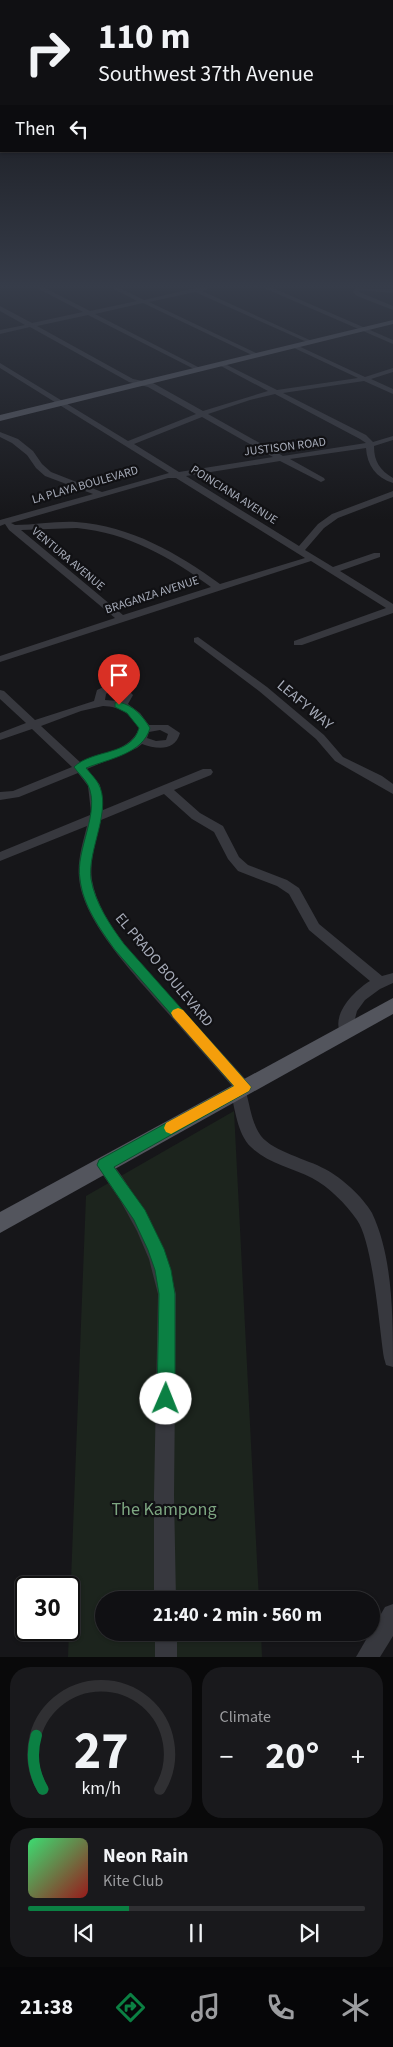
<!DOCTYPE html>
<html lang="en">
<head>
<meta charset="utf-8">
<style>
	:root { --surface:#101013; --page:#19191c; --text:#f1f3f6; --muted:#9c9da0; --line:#303033; --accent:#0b8043 }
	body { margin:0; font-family:"Source Sans 3",sans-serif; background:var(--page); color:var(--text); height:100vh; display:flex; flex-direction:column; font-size:19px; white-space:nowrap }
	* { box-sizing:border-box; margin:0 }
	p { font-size:16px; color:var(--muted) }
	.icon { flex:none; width:28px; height:28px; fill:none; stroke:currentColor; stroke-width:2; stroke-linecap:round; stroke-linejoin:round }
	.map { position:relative; height:1657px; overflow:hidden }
	.details { display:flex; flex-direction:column; gap:10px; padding:10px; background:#09090a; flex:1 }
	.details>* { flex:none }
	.top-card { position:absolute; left:0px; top:0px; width:394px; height:152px; box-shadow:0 1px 4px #0004,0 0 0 1px var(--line); background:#101013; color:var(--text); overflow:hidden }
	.speed { position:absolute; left:15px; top:1576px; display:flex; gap:10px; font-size:25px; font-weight:700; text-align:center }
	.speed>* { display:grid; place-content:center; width:65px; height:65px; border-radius:50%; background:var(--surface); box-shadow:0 1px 4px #0004,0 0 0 1px var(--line); line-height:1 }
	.speed .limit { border:2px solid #111; border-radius:8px; background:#fff; color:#111 }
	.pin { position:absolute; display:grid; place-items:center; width:42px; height:42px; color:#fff; margin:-51px -21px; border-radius:50% 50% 50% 0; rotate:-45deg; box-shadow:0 0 5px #0007 }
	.pin .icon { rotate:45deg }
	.me { position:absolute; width:55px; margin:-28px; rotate:1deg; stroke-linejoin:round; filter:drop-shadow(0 0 4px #0008) }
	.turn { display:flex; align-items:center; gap:18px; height:105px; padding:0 15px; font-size:22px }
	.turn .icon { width:65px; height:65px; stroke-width:2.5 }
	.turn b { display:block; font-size:35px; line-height:42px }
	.then { display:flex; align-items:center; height:48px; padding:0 15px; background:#0003; gap:10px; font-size:19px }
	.big { font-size:38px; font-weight:700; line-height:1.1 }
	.details .card { flex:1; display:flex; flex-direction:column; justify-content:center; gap:8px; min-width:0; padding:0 18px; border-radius:20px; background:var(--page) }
	.details .dial { align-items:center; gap:0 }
	.dial svg { height:130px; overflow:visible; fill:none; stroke:var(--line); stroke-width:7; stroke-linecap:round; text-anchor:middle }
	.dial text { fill:var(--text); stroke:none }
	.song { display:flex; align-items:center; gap:15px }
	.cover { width:60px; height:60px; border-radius:8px; background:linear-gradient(135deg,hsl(140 70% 55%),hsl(0 70% 35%)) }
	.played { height:5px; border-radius:2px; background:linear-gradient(90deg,var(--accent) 30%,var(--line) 30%) }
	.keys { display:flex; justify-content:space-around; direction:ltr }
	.heat { display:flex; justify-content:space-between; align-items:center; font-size:28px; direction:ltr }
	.details .tiles { flex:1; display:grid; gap:10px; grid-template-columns:1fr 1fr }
	.card:last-child { grid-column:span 2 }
	.trip { position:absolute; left:95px; top:1591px; width:285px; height:50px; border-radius:25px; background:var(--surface); box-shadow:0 1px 4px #0004,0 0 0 1px var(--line); font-weight:700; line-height:50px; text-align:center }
	.tab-bar { display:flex; height:80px; justify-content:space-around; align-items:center; background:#060608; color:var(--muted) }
	.tab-bar .icon { width:35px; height:35px }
	.tab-bar .on { color:var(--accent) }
	.tab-bar b { font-size:22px; color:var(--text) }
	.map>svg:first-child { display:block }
</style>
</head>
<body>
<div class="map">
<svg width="393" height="1657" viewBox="0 0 393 1657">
	<rect width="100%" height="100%" fill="#161619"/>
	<path fill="#1c241d" d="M234,1111L259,1600H104V1632L261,1633L262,1657H68L86,1196Z"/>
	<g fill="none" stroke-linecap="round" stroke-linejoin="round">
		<g fill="#37383e" fill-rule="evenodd">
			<path d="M37,288H45L90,311L137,301L112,288H120L144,300L195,288H210L202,291L314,342L309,343L195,292L149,302L258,354V356H254L143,303L95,314L200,368V370H196L88,315L37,326L133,379L153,383L203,411L268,391L219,365L218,364L221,362L277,390L358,378L292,347L291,346L294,344L365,377L393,368V372L371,379L393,389V394L364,381L283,393L366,435L373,442L393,436V440L374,446C374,462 380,470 393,478V483C376,478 367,465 366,448L290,459L324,478L325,480L321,482L280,461L186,476L299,546L318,524L332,514L393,491V497L338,518L324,528L305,550L333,567L374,553H380V557L340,571L393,604V613L302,645H294V641L386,608L311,561L0,662V656L115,618L9,530L5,524L0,526V520L93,494L45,476L36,468L27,455L12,443L0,437V432L18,439L33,451L42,464L51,472L102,492L169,473L0,368V363L128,441L196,414L148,387L129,382L30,327L0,334V330L25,325L0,311V306L32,323L83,312ZM275,394L360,439L366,443L283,456L208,414L250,400ZM202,417L273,457L179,472L134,444ZM168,478H176L305,558L220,584C177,553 131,526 76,522C56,521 35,525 15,525L11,523ZM77,528C128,533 170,557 211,587L123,615L21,530Z"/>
			<path d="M264,288H273L393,340V344Z"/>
			<path d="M355,288L393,289V293L360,290L359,292L393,306V310L357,296L353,292Z"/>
			<path d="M198,637L267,687L324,735L343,757L382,776L393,784V794L335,761L316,739L259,691L194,642V638Z"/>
			<path d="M110,684L124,686L133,695L128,704L140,713L149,725H168L180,733C175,752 156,749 142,744L137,748L87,769L100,785L103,810L203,769H211L213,772L211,775L174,790L200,813L223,826L239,857L248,865L287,880L299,888L319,924L382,976L393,973V983L380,989L365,1000L357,1011L351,1034L346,1036L341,1034C330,1015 355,990 370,981L309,930L289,894L277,886L238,871L228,859L214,832L192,819L164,794L101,820C97,838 89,861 92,880C100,926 147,970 177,1004C201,1030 225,1056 249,1083L251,1087L246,1092C250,1106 252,1124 261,1136C274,1152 307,1159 325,1169C342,1178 362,1196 372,1213C393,1257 393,1318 393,1367L386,1365L384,1358C379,1326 373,1243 357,1220C346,1204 329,1187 312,1178C292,1168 267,1163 251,1147C237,1134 235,1107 230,1090L232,1086C210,1061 188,1036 166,1011C138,978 83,923 79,878C77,861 83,842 87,826L0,861V852L90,815L91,812L88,786L78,773L19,797L0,800V792L13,791L72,767L32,729L0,740V733L26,723L0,699V690L4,691L35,720L94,701L97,690ZM109,691H116L122,695L118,701L105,700L106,694ZM103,706C121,707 130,713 139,728C132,749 101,755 81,763L41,726L81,711ZM160,730L168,734L166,740L156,741L147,738L149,732Z"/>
			<path d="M104,1158L110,1160L121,1175L150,1220L167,1259L176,1294L174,1495L176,1600H154V1495L158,1294L149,1259L137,1231L120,1200L96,1165L98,1160Z"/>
			<path d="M393,1604V1636L380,1657H356L385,1607Z"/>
			<rect x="155" y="1632" width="22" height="25"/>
		</g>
		<g fill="#53555d" fill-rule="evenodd">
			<path d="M393,320V324L0,421V415Z"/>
			<path d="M393,998V1014L0,1233V1212Z"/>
		</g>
	</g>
	<linearGradient id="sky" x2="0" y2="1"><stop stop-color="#0c0c0e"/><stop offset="0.55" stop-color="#363c49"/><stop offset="1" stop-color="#363c49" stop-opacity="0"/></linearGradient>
	<rect width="393" height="520" fill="url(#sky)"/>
	<path fill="#0b8043" stroke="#07532c" d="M119,702C134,706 142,715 150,728C143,754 108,759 86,768C90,773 95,778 98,783C113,809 87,850 91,879C95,903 110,925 124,944L251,1087L249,1091L114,1167L145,1210L164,1249L171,1270L175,1294V1399L172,1405L166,1408L159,1405L157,1399L159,1294L155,1270L148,1250L134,1220L97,1165L99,1160L234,1086L115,950C100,929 83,906 80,879C75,850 101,812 88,785C85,779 78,773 74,767C92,749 132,756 139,728L127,713L115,707V703Z"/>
	<path fill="#f59e0b" d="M178,1008L183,1010L251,1087L249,1091L171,1134L166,1132L164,1128L166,1123L234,1086L173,1017L171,1013L173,1010Z"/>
	<g text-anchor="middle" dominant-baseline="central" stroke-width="4.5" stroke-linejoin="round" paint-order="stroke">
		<g font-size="12" fill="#a7acb9" stroke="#111114">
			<text transform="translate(285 447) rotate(-7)">JUSTISON ROAD</text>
			<text transform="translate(85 485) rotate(-16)">LA PLAYA BOULEVARD</text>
			<text transform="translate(234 495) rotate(32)">POINCIANA AVENUE</text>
			<text transform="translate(68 559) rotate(40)">VENTURA AVENUE</text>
			<text transform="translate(152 595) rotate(-18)">BRAGANZA AVENUE</text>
		</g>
		<g font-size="15" fill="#a7acb9" stroke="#111114">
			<text transform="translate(305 705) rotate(40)">LEAFY WAY</text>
			<text transform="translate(164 970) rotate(50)">EL PRADO BOULEVARD</text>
		</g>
		<g font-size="18" fill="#7da681" stroke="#111114">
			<text x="164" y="1509">The Kampong</text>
		</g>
	</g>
</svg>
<div class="speed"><div class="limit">30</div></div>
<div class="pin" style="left:119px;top:705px;background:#d93025"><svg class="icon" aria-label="arrive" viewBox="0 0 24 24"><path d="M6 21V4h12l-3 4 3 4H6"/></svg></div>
<svg class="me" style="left:166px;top:1399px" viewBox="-20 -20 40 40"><circle r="19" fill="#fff"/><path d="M0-13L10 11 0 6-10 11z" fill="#0b8043"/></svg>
<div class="trip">21:40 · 2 min · 560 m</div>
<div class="top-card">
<div class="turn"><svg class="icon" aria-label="right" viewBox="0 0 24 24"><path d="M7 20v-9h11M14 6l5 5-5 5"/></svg><div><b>110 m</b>Southwest 37th Avenue</div></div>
<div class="then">Then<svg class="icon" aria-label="left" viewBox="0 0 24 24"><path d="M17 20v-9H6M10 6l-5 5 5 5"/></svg></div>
</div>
</div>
<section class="details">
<div class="tiles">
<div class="card dial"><svg viewBox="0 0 100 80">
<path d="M14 69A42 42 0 1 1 86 69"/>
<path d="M14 69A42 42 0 0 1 10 36" stroke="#0b8043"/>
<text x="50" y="56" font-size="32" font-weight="700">27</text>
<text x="50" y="72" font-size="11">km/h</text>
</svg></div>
<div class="card"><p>Climate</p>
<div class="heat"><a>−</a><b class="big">20°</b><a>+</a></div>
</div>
<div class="card">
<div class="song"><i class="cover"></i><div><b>Neon Rain</b><p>Kite Club</p></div></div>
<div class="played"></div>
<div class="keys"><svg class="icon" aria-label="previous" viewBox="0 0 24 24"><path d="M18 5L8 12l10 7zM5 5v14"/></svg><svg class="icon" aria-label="pause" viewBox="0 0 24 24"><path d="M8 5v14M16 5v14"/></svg><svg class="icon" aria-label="next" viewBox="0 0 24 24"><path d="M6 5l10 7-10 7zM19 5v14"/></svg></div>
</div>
</div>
</section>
<nav class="tab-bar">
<b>21:38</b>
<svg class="icon on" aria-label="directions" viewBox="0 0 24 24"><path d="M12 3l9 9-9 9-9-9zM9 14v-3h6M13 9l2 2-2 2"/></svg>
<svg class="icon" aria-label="music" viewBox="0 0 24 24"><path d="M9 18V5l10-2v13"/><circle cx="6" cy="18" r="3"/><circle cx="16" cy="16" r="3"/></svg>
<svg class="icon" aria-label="phone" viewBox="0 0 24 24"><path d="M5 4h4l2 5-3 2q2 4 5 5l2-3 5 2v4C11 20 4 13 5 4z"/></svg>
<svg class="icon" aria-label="climate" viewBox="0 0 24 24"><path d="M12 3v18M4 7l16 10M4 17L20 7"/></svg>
</nav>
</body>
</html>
